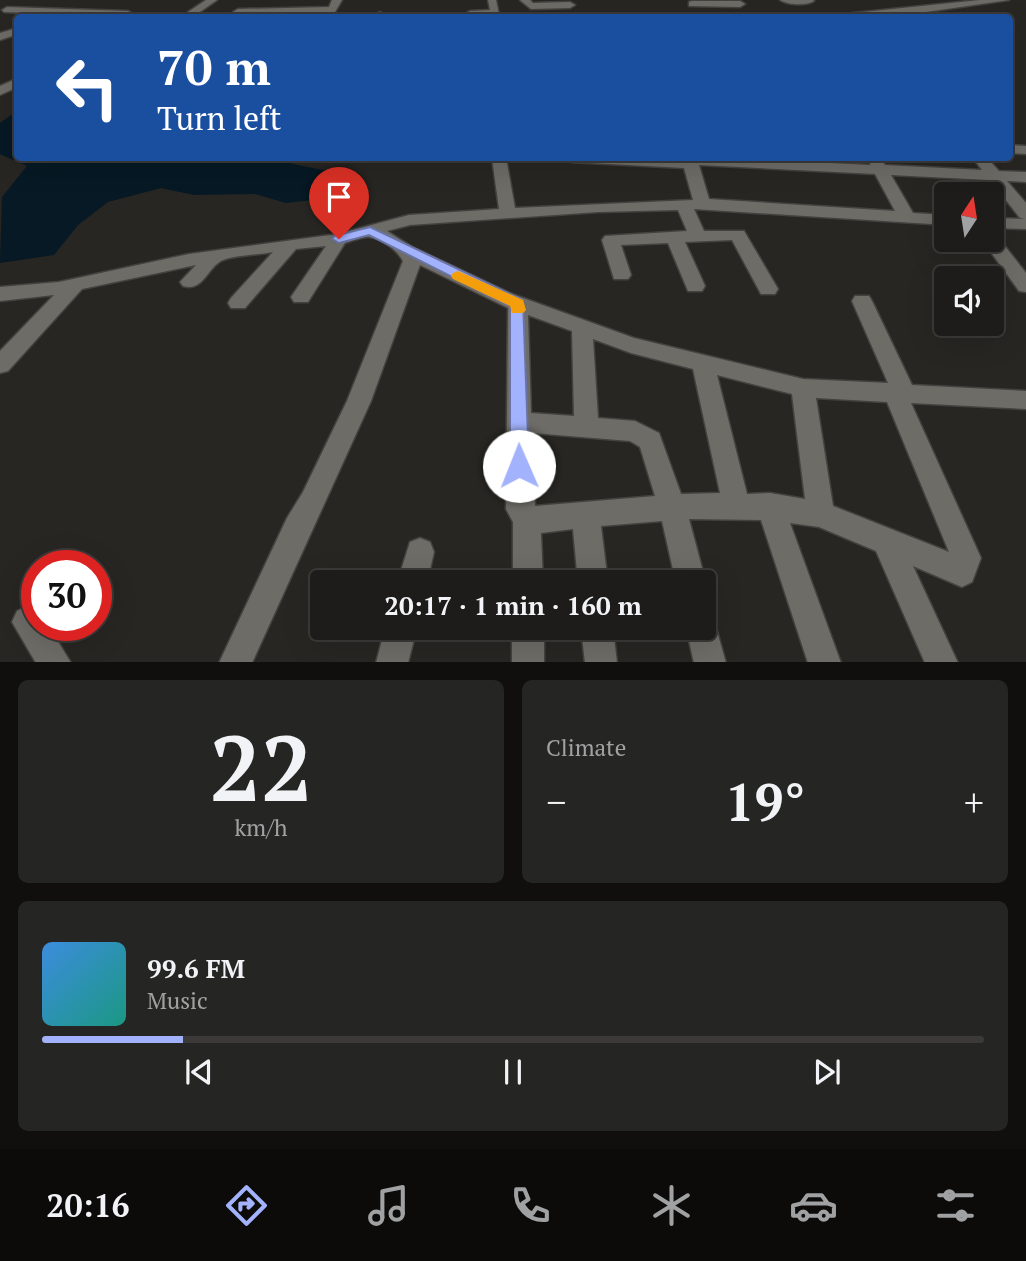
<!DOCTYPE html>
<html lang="en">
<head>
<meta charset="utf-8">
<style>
	:root { --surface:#1d1c1a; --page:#252523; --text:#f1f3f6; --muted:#a0a1a2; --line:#3b3a39; --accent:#a3b2fd }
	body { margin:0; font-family:"PT Serif",serif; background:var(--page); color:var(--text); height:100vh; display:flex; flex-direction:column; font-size:26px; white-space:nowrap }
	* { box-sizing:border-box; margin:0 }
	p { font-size:23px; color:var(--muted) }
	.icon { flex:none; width:38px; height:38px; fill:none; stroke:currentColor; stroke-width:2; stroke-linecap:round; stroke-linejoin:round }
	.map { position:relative; height:662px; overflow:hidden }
	.side { display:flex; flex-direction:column; gap:18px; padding:18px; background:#100f0e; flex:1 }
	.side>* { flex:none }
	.banner { position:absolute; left:14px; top:14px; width:999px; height:147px; border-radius:7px; box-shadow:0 7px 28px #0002,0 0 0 2px var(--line); background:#1a4fa0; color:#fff; overflow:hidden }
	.needle { width:46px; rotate:12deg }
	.controls { position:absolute; left:934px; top:182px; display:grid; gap:14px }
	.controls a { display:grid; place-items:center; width:70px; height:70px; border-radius:7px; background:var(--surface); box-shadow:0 7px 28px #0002,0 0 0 2px var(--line); font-size:35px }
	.speed { position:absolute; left:21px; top:550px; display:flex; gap:14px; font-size:35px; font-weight:700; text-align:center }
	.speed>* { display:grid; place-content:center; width:91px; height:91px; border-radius:50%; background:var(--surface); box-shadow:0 7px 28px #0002,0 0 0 2px var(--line); line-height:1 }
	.speed .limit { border:10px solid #d22; background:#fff; color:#111 }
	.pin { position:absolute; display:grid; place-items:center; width:60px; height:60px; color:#fff; margin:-72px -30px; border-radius:50% 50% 50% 0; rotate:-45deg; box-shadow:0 0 7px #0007 }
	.pin .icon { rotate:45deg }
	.me { position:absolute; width:77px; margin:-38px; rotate:359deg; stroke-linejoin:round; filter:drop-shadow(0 0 5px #0008) }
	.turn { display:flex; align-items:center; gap:24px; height:147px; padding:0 28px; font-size:32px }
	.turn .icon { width:91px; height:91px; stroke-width:2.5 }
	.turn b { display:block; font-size:49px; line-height:60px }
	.big { font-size:52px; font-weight:700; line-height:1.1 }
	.side .tile { flex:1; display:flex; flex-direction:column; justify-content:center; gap:10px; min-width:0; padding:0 24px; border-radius:10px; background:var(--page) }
	.side .dial { align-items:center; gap:0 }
	.dial b { font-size:91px; line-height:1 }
	.song { display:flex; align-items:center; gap:21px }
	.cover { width:84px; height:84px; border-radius:10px; background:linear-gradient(135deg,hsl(210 70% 55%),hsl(170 70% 35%)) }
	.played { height:7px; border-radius:4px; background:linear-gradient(90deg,var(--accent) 15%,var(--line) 15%) }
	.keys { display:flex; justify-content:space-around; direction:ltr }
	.heat { display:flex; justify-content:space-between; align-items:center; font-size:38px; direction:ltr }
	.side .tiles { flex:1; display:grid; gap:18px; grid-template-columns:1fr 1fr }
	.tile:last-child { grid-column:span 2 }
	.trip { position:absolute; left:310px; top:570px; width:406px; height:70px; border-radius:7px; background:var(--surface); box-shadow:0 7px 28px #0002,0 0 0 2px var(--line); font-weight:700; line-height:70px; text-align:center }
	.dock { display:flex; height:112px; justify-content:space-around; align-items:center; background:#0c0b0a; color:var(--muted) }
	.dock .icon { width:49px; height:49px }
	.dock .on { color:var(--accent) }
	.dock b { font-size:32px; color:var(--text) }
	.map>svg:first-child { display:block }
</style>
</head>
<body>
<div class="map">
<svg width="1026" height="663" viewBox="0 0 1026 663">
	<rect width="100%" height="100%" fill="#272622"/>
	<path fill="#061924" d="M17,111L18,158H282L293,164L338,173L341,185L322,199L286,203L255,194L194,195L161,188L108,202L78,225L54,255L0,263L2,197L27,166L0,154V123Z"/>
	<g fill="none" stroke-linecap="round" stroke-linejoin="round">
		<defs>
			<g id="minor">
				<path d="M206,0H217L194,16H188V12Z"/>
				<path d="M332,0H342L335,12L332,13L238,15L233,12L238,9L329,7Z"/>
				<path d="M488,0H496L499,15L470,17L465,14L470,11L490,10Z"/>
				<path d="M520,0H530L533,3L570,2L575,5L570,8L531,9Z"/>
				<path d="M780,0H813L814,1C806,6 788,5 780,0Z"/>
				<path d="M980,0H1009L912,14L805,18Z"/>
				<path d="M692,1H740L745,4L740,7L689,6V2Z"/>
				<path d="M7,7L128,11L133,14L128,17L4,12L2,10Z"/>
				<path d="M379,12L382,13L383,18H373Z"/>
				<path d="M14,29L18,30V34L0,40V33Z"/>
				<path d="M18,78V87L0,95V86Z"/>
				<path d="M1010,145L1026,146V154L1010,153Z"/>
				<path d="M492,158H506L515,208L693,200L684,168L571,162L564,158H730L870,165L871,159H881L885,165L982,170L973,158H987L999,171L1026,172V182L1007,181L1026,203V229L992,228V218L1025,219L1020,218L990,180L891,175L913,213L947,215V225L694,209L704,231H744L778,289L775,294H761L732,240L685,242L705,286L702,291H688L668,243L621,245L631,275L628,279H614L602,240L605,236L687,231L678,210L598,212L410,225L387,231L412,247L512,294L634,338L803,379L888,383L852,301L855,296H869L872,301L912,385L1026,391V409L911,403L981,558L972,582L962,587L913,566L958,663H925L876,551L819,527L790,523L841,663H808L761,520L689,519L706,583L704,589V583H676L662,521L601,526L608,583H578L573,529L541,533L543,583H513V522L506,509L508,308L420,265L371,401L252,663H219L287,518L303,492L347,401L403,261C397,250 382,238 369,237C362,236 352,241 345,243L308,302H294L291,297L326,246L296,249L245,308H231L228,303L231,298L273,252C258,255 237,255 223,260C207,267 204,292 183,286L180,282L196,265L82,289L8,371L0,373V351L54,295L0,301V287L59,282L189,254L338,234L409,215L499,209ZM699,165L875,174L895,211L709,199ZM528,315L572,331L574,416L531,413ZM593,339L631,353L693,369L720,493L681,494L659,433L635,421L598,418ZM717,375L792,394L805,499L770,493L747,494ZM816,398L887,402L949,552L833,506ZM532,433L630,441L640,447L655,496L535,506Z"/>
				<path d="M992,235L997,236L1026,273V292L1019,291L982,240H992Z"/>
				<path d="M420,538L430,542L434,552L427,583H397L410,542Z"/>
				<path d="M28,606L37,610V625H48L71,663H36L12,622L17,611Z"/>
				<path d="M704,613L713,617L726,663H694L686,628H704Z"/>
				<path d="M385,628H417L408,663H376Z"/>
				<rect x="512" y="628" width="32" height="35"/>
				<path d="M581,628H613L617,663H585Z"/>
			</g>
		</defs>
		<use href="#minor" stroke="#43423f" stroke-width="3"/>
		<use href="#minor" fill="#6e6c67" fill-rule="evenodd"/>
	</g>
	<path fill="#a3b2fd" stroke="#6a74a4" stroke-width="2" d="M370,227L523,300L529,466L526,472L519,474L512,472L510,466V306L369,235L339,243L332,239L334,236Z"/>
	<path fill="#f59e0b" d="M458,271L523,300L526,310L523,313H512L510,306L453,279L451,276L453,273Z"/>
</svg>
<div class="controls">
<a><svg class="needle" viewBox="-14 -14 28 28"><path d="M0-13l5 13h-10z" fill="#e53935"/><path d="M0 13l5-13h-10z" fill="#a0a1a2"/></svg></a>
<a><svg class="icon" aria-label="sound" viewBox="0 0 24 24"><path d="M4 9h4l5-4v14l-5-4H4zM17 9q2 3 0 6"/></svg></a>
</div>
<div class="speed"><div class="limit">30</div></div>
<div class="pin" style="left:339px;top:239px;background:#d93025"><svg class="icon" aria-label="arrive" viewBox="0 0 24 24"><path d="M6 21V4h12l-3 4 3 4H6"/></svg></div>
<svg class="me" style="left:519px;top:466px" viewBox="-20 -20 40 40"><circle r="19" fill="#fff"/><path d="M0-13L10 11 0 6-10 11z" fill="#a3b2fd"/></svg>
<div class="trip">20:17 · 1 min · 160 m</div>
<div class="banner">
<div class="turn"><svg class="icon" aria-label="left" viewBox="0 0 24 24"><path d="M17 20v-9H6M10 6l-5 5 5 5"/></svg><div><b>70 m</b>Turn left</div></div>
</div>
</div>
<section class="side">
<div class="tiles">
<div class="tile dial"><b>22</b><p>km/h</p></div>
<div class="tile"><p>Climate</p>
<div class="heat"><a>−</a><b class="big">19°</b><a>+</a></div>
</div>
<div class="tile">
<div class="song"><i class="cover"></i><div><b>99.6 FM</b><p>Music</p></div></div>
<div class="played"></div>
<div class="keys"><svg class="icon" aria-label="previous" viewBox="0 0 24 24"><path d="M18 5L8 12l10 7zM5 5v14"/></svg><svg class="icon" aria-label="pause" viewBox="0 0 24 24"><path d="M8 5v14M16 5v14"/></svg><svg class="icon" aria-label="next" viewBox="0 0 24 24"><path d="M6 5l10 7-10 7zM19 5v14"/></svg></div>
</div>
</div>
</section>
<nav class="dock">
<b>20:16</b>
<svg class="icon on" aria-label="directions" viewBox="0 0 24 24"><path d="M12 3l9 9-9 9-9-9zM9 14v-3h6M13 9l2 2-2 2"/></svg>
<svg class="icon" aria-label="music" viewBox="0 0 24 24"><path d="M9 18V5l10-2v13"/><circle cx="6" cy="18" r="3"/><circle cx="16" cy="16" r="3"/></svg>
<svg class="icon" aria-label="phone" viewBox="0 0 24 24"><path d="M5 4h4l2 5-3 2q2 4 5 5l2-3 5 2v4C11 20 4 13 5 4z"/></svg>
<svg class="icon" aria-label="climate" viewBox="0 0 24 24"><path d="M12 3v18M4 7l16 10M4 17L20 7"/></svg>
<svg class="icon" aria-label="car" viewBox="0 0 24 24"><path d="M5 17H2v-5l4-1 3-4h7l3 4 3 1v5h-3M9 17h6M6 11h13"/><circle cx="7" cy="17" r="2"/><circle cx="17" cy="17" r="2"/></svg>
<svg class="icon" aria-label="filters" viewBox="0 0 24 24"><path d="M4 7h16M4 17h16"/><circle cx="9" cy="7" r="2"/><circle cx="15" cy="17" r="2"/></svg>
</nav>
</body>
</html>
